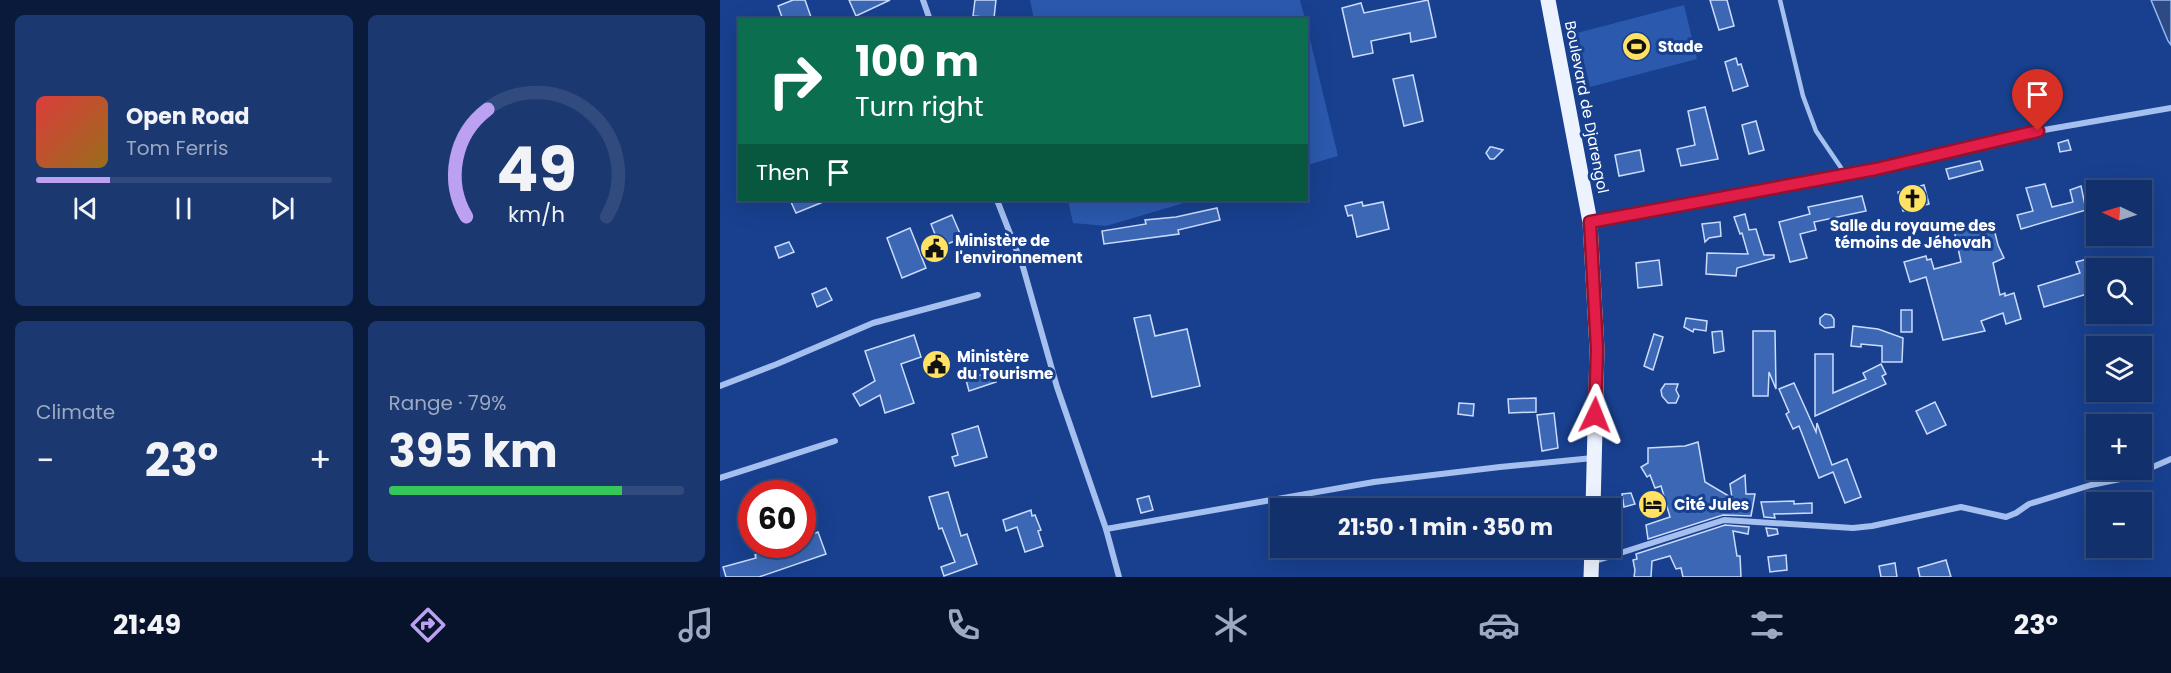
<!DOCTYPE html>
<html lang="en">
<head>
<meta charset="utf-8">
<style>
	:root { --surface:#12306b; --page:#1b3871; --text:#f1f3f6; --muted:#9ca9c1; --line:#314b7e; --accent:#bca0f2 }
	body { margin:0; font-family:Poppins,sans-serif; background:var(--page); color:var(--text); height:100vh; display:flex; flex-direction:column; font-size:22px; white-space:nowrap }
	* { box-sizing:border-box; margin:0 }
	p { font-size:20px; color:var(--muted) }
	.icon { flex:none; width:33px; height:33px; fill:none; stroke:currentColor; stroke-width:2; stroke-linecap:round; stroke-linejoin:round }
	.map { position:relative; flex:1; overflow:hidden }
	.sheet { display:flex; flex-direction:column; gap:15px; padding:15px; background:#0a1a3b; width:720px }
	.sheet>* { flex:none }
	.guide { position:absolute; left:18px; top:18px; width:570px; height:183px; border-radius:0px; box-shadow:0 6px 24px #0002,0 0 0 2px var(--line); background:#0b6e4f; color:#fff; overflow:hidden }
	.needle { width:39px; rotate:274deg }
	.buttons { position:absolute; left:1366px; top:180px; display:grid; gap:12px }
	.buttons a { display:grid; place-items:center; width:66px; height:66px; border-radius:0px; background:var(--surface); box-shadow:0 6px 24px #0002,0 0 0 2px var(--line); font-size:30px }
	.speed { position:absolute; left:18px; top:480px; display:flex; gap:12px; font-size:30px; font-weight:700; text-align:center }
	.speed>* { display:grid; place-content:center; width:78px; height:78px; border-radius:50%; background:var(--surface); box-shadow:0 6px 24px #0002,0 0 0 2px var(--line); line-height:1 }
	.speed .limit { border:9px solid #d22; background:#fff; color:#111 }
	.pin { position:absolute; display:grid; place-items:center; width:51px; height:51px; color:#fff; margin:-62px -26px; border-radius:50% 50% 50% 0; rotate:-45deg; box-shadow:0 0 6px #0007 }
	.pin .icon { rotate:45deg }
	.me { position:absolute; width:66px; margin:-33px; rotate:2deg; stroke-linejoin:round; filter:drop-shadow(0 0 4px #0008) }
	.turn { display:flex; align-items:center; gap:21px; height:126px; padding:0 18px; font-size:27px }
	.turn .icon { width:78px; height:78px; stroke-width:2.5 }
	.turn b { display:block; font-size:42px; line-height:51px }
	.then { display:flex; align-items:center; height:57px; padding:0 18px; background:#0003; gap:12px; font-size:22px }
	.big { font-size:45px; font-weight:700; line-height:1.1 }
	.sheet .widget { flex:1; display:flex; flex-direction:column; justify-content:center; gap:9px; min-width:0; padding:0 21px; border-radius:9px; background:var(--page) }
	.sheet .dial { align-items:center; gap:0 }
	.dial svg { height:156px; overflow:visible; fill:none; stroke:var(--line); stroke-width:7; stroke-linecap:round; text-anchor:middle }
	.dial text { fill:var(--text); stroke:none }
	.song { display:flex; align-items:center; gap:18px }
	.cover { width:72px; height:72px; border-radius:9px; background:linear-gradient(135deg,hsl(0 70% 55%),hsl(40 70% 35%)) }
	.played { height:6px; border-radius:3px; background:linear-gradient(90deg,var(--accent) 25%,var(--line) 25%) }
	.keys { display:flex; justify-content:space-around; direction:ltr }
	.heat { display:flex; justify-content:space-between; align-items:center; font-size:33px; direction:ltr }
	.charge { height:9px; border-radius:4px; background:linear-gradient(90deg,#34c759 79%,var(--line) 0) }
	.sheet .tiles { flex:1; display:grid; gap:15px; grid-template-columns:repeat(2,1fr) }
	.trip { position:absolute; left:550px; top:498px; width:351px; height:60px; border-radius:0px; background:var(--surface); box-shadow:0 6px 24px #0002,0 0 0 2px var(--line); font-weight:700; line-height:60px; text-align:center }
	.tabs { display:flex; height:96px; justify-content:space-around; align-items:center; background:#07132b; color:var(--muted) }
	.tabs .icon { width:42px; height:42px }
	.tabs .selected { color:var(--accent) }
	.tabs b { font-size:27px; color:var(--text) }
	main { display:flex; flex:1; min-height:0 }
	.map>svg:first-child { display:block }
</style>
</head>
<body>
<main>
<section class="sheet">
<div class="tiles">
<div class="widget">
<div class="song"><i class="cover"></i><div><b>Open Road</b><p>Tom Ferris</p></div></div>
<div class="played"></div>
<div class="keys"><svg class="icon" aria-label="previous" viewBox="0 0 24 24"><path d="M18 5L8 12l10 7zM5 5v14"/></svg><svg class="icon" aria-label="pause" viewBox="0 0 24 24"><path d="M8 5v14M16 5v14"/></svg><svg class="icon" aria-label="next" viewBox="0 0 24 24"><path d="M6 5l10 7-10 7zM19 5v14"/></svg></div>
</div>
<div class="widget dial"><svg viewBox="0 0 100 80">
<path d="M14 69A42 42 0 1 1 86 69"/>
<path d="M14 69A42 42 0 0 1 25 14" stroke="#bca0f2"/>
<text x="50" y="56" font-size="32" font-weight="700">49</text>
<text x="50" y="72" font-size="11">km/h</text>
</svg></div>
<div class="widget"><p>Climate</p>
<div class="heat"><a>−</a><b class="big">23°</b><a>+</a></div>
</div>
<div class="widget"><p>Range · 79%</p><b class="big">395 km</b><div class="charge"></div></div>
</div>
</section>
<div class="map">
<svg width="1451" height="577" viewBox="0 0 1451 577">
	<rect width="100%" height="100%" fill="#18408f"/>
	<g fill="#2b59ad">
		<path d="M310,0H580L585,19H314Z"/>
		<path d="M964,5L977,59L870,87L857,33Z"/>
		<path d="M587,27L618,156L587,165H586Z"/>
		<path d="M348,200H474L386,226L353,223Z"/>
	</g>
	<path fill="#2d4a85" stroke="#97b8f1" stroke-width="1.5" d="M1431,0H1451V45L1448,41Z"/>
	<g fill="#3c67b5" stroke="#cbdcfb" stroke-width="1.5">
		<path d="M73,0H85L92,20H63L58,6Z"/>
		<path d="M129,0H170L136,16Z"/>
		<path d="M255,0H276L274,18L253,16Z"/>
		<path d="M708,0L716,37L691,42L690,33L651,41L653,53L633,57L622,8L641,3L644,13Z"/>
		<path d="M990,0H1007L1014,26L999,30Z"/>
		<path d="M1016,58L1018,65L1021,64L1028,86L1013,91L1005,62Z"/>
		<path d="M693,75L703,121L684,126L673,79Z"/>
		<path d="M985,107L998,159L961,166L957,149L975,145L968,111Z"/>
		<path d="M1036,121L1044,150L1029,154L1022,125Z"/>
		<path d="M1348,140L1351,150L1340,152L1338,143Z"/>
		<path d="M770,147H772L783,150L774,159H770L766,153Z"/>
		<path d="M920,150L924,171L899,176L895,155Z"/>
		<path d="M1260,161L1263,170L1229,179L1226,169Z"/>
		<path d="M1325,184L1332,207L1353,202L1350,190L1361,186L1366,210L1301,229L1297,215L1313,211L1306,188Z"/>
		<path d="M1204,185L1209,204L1183,211L1178,192Z"/>
		<path d="M1142,196L1146,211L1094,222L1096,230L1080,234L1087,258L1070,262L1059,222L1090,214L1088,207Z"/>
		<path d="M77,200H108L76,213L71,202Z"/>
		<path d="M642,202L643,206L663,202L669,229L637,237L632,215L628,216L625,206Z"/>
		<path d="M497,208L500,220L458,230L459,234L384,244L382,231L426,224L425,220L456,217Z"/>
		<path d="M1025,214L1029,230L1036,229L1044,255H1054V258L1017,268L1016,276L986,274L987,253L1028,254L1022,233L1020,234L1014,217Z"/>
		<path d="M232,215L242,238L220,247L211,224Z"/>
		<path d="M1272,221L1278,245L1284,258L1273,263L1280,295L1285,293V296L1294,293L1301,319L1286,324L1283,313L1261,321L1265,331L1223,340L1206,277L1190,282L1184,262L1206,256L1207,260L1211,259L1214,269L1241,262L1234,230Z"/>
		<path d="M1000,222L1001,236L989,238L985,242L982,224Z"/>
		<path d="M190,228L206,268L182,278L167,238Z"/>
		<path d="M69,242L74,252L59,258L55,247Z"/>
		<path d="M1371,258L1377,280V291L1324,307L1318,286L1360,273L1356,262Z"/>
		<path d="M939,260L942,285L918,288L916,263Z"/>
		<path d="M106,288L112,300L97,307L92,294Z"/>
		<rect x="1181" y="310" width="11" height="22"/>
		<path d="M1105,314L1111,315L1114,319V327L1105,328L1100,324V318Z"/>
		<path d="M430,315L435,336L467,329L480,386L432,397L414,318Z"/>
		<path d="M966,318L987,321L986,331L974,329L973,332L964,327Z"/>
		<path d="M1133,326L1158,329L1183,338L1182,362H1162V346L1141,344V347L1131,346Z"/>
		<path d="M1002,331L1004,351L994,353L992,332Z"/>
		<path d="M1033,331H1055L1056,389L1049,372L1048,396H1033Z"/>
		<path d="M934,334L943,337L933,370L924,366Z"/>
		<path d="M194,335L201,357L181,364L194,403L165,413L160,395L140,406L133,394L155,381L145,351Z"/>
		<path d="M1095,354H1113V393L1146,379L1143,373L1161,364L1166,374L1162,376L1166,384L1095,416Z"/>
		<path d="M272,371L276,382L249,391L246,380Z"/>
		<path d="M1074,383L1096,432L1097,423L1112,465L1127,459L1141,497L1125,503L1113,472L1099,478L1079,426L1073,429L1066,414L1069,412L1059,389Z"/>
		<path d="M945,384H958L956,390L959,396L956,403H948L942,396L941,390Z"/>
		<path d="M816,398V412L789,413L788,399Z"/>
		<path d="M1215,402L1226,425L1207,434L1196,411Z"/>
		<path d="M739,403L754,404L753,416L738,414Z"/>
		<path d="M834,413L838,448L822,451L817,415Z"/>
		<path d="M258,426L267,457L235,466L232,457L238,455L232,434Z"/>
		<path d="M978,442L985,482L1012,498L1010,484L1025,475L1026,494H1035L1031,516L1003,515L928,539L926,525L950,517L941,486L935,488L930,475L927,477L921,467L928,463V448L965,446Z"/>
		<path d="M228,492L241,536L247,534L257,564L224,576L221,567L235,562L222,528L219,529L209,497Z"/>
		<path d="M911,493L915,504L904,507L902,494Z"/>
		<path d="M429,496L433,510L421,513L417,499Z"/>
		<path d="M1074,501V504L1092,503V513L1054,514L1055,518L1044,517L1041,502Z"/>
		<path d="M311,510L312,516L315,515L321,530L318,531L323,546L305,552L297,527L286,531L283,520Z"/>
		<path d="M1005,525L1029,527L1028,534L1013,531L1017,556H1020L1021,577H963L961,568L956,569L950,556L932,561L931,577H914L915,570L913,560L917,559L916,554Z"/>
		<path d="M1046,528L1057,529L1058,534L1048,536Z"/>
		<path d="M98,532L106,554L39,577H6L3,567L36,558L35,555L66,544L67,548L82,544V542L88,541L86,537Z"/>
		<path d="M1066,555L1067,570L1050,572L1048,557Z"/>
		<path d="M1226,560L1231,577H1200L1198,568Z"/>
		<path d="M1175,563L1177,577H1161L1159,566Z"/>
	</g>
	<g fill="none" stroke-linecap="round" stroke-linejoin="round">
		<path stroke="#a5bfef" stroke-width="4.5" d="M1060,0L1083,96L1096,131L1126,175"/>
		<g stroke="#a5bfef" stroke-width="6">
			<path d="M203,0L210,20"/>
			<path d="M277,200L303,267L337,387L386,529L399,577"/>
			<path d="M872,222L1156,169L1318,131L1451,108"/>
			<path d="M0,386L57,364L153,323L258,295"/>
			<path d="M0,478L115,441"/>
			<path d="M386,529L654,482L780,467L873,458"/>
			<path d="M872,562L1004,520L1133,528L1152,526L1241,507L1286,517L1296,513L1309,504L1371,485L1410,477L1451,459"/>
		</g>
		<g stroke="#edf2ff" stroke-width="15">
			<path d="M828,0L870,222L877,349L873,508"/>
			<path d="M871,577L872,548"/>
		</g>
	</g>
	<g fill="none" stroke-linecap="round" stroke-linejoin="round">
		<defs>
			<path id="route" d="M875,415L877,349L870,222L1156,169L1318,131"/>
		</defs>
		<use href="#route" stroke="#92132f" stroke-width="15"/>
		<use href="#route" stroke="#e11d48" stroke-width="10"/>
	</g>
	<defs>
		<symbol id="stadium-disc" viewBox="-11 -11 22 22"><circle r="9.5" fill="#ffe163" stroke="#18408f"/><path d="M0-5a6.5 5 0 1 0 0 10a6.5 5 0 1 0 0-10ZM-3.5-1.8h7v3.6h-7Z" fill="#111"/></symbol>
		<symbol id="church-disc" viewBox="-11 -11 22 22"><circle r="9.5" fill="#ffe163" stroke="#18408f"/><path d="M-1.2-6h2.4v3.5h3.3v2.4h-3.3V6h-2.4V-.1h-3.3v-2.4h3.3Z" fill="#111"/></symbol>
		<symbol id="civic-disc" viewBox="-11 -11 22 22"><circle r="9.5" fill="#ffe163" stroke="#18408f"/><path d="M-.6-6.5H3V-4.5H.6V-3L4-1V1h2V6H-6V1h2V-1L-.6-3ZM-1.2 2.5V6h2.4V2.5Z" fill="#111"/></symbol>
		<symbol id="hotel-disc" viewBox="-11 -11 22 22"><circle r="9.5" fill="#ffe163" stroke="#18408f"/><path d="M-6-4.5h1.5V1H6V5H4.5V3h-9V5H-6ZM-4 0a1.8 1.8 0 1 1 3.6 0ZM.5 0V-2.5h3Q6-2.5 6 0Z" fill="#111"/></symbol>
	</defs>
	<g fill-rule="evenodd">
		<use href="#stadium-disc" x="900" y="30" width="33" height="33"/>
		<use href="#church-disc" x="1176" y="182" width="33" height="33"/>
		<use href="#civic-disc" x="198" y="232" width="33" height="33"/>
		<use href="#civic-disc" x="200" y="348" width="33" height="33"/>
		<use href="#hotel-disc" x="916" y="488" width="33" height="33"/>
	</g>
	<g text-anchor="middle" dominant-baseline="central" stroke-width="6" stroke-linejoin="round" paint-order="stroke">
		<g font-size="15" font-weight="bold" fill="#fff" stroke="#18408f" text-anchor="start">
			<text x="938" y="46">Stade</text>
			<text x="1193" y="225" text-anchor="middle">Salle du royaume des<tspan x="1193" dy="17">témoins de Jéhovah</tspan></text>
			<text x="235" y="240">Ministère de<tspan x="235" dy="17">l'environnement</tspan></text>
			<text x="237" y="356">Ministère<tspan x="237" dy="17">du Tourisme</tspan></text>
			<text x="954" y="504">Cité Jules</text>
		</g>
		<g font-size="15" fill="#fff" stroke="#18408f">
			<text transform="translate(867 107) rotate(79)">Boulevard de Djarengol</text>
		</g>
	</g>
</svg>
<div class="buttons">
<a><svg class="needle" viewBox="-14 -14 28 28"><path d="M0-13l5 13h-10z" fill="#e53935"/><path d="M0 13l5-13h-10z" fill="#9ca9c1"/></svg></a>
<a><svg class="icon" aria-label="search" viewBox="0 0 24 24"><circle cx="10" cy="10" r="6"/><path d="M15 15l6 6"/></svg></a>
<a><svg class="icon" aria-label="layers" viewBox="0 0 24 24"><path d="M12 4l9 5-9 5-9-5zM3 14l9 5 9-5"/></svg></a>
<a>+</a>
<a>−</a>
</div>
<div class="speed"><div class="limit">60</div></div>
<div class="pin" style="left:1318px;top:131px;background:#d93025"><svg class="icon" aria-label="arrive" viewBox="0 0 24 24"><path d="M6 21V4h12l-3 4 3 4H6"/></svg></div>
<svg class="me" style="left:875px;top:415px" viewBox="-20 -20 40 40"><path d="M0-17L14 15 0 8-14 15z" fill="#e11d48" stroke="#fff" stroke-width="4"/></svg>
<div class="trip">21:50 · 1 min · 350 m</div>
<div class="guide">
<div class="turn"><svg class="icon" aria-label="right" viewBox="0 0 24 24"><path d="M7 20v-9h11M14 6l5 5-5 5"/></svg><div><b>100 m</b>Turn right</div></div>
<div class="then">Then<svg class="icon" aria-label="arrive" viewBox="0 0 24 24"><path d="M6 21V4h12l-3 4 3 4H6"/></svg></div>
</div>
</div>
</main>
<nav class="tabs">
<b>21:49</b>
<svg class="icon selected" aria-label="directions" viewBox="0 0 24 24"><path d="M12 3l9 9-9 9-9-9zM9 14v-3h6M13 9l2 2-2 2"/></svg>
<svg class="icon" aria-label="music" viewBox="0 0 24 24"><path d="M9 18V5l10-2v13"/><circle cx="6" cy="18" r="3"/><circle cx="16" cy="16" r="3"/></svg>
<svg class="icon" aria-label="phone" viewBox="0 0 24 24"><path d="M5 4h4l2 5-3 2q2 4 5 5l2-3 5 2v4C11 20 4 13 5 4z"/></svg>
<svg class="icon" aria-label="climate" viewBox="0 0 24 24"><path d="M12 3v18M4 7l16 10M4 17L20 7"/></svg>
<svg class="icon" aria-label="car" viewBox="0 0 24 24"><path d="M5 17H2v-5l4-1 3-4h7l3 4 3 1v5h-3M9 17h6M6 11h13"/><circle cx="7" cy="17" r="2"/><circle cx="17" cy="17" r="2"/></svg>
<svg class="icon" aria-label="filters" viewBox="0 0 24 24"><path d="M4 7h16M4 17h16"/><circle cx="9" cy="7" r="2"/><circle cx="15" cy="17" r="2"/></svg>
<b>23°</b>
</nav>
</body>
</html>
